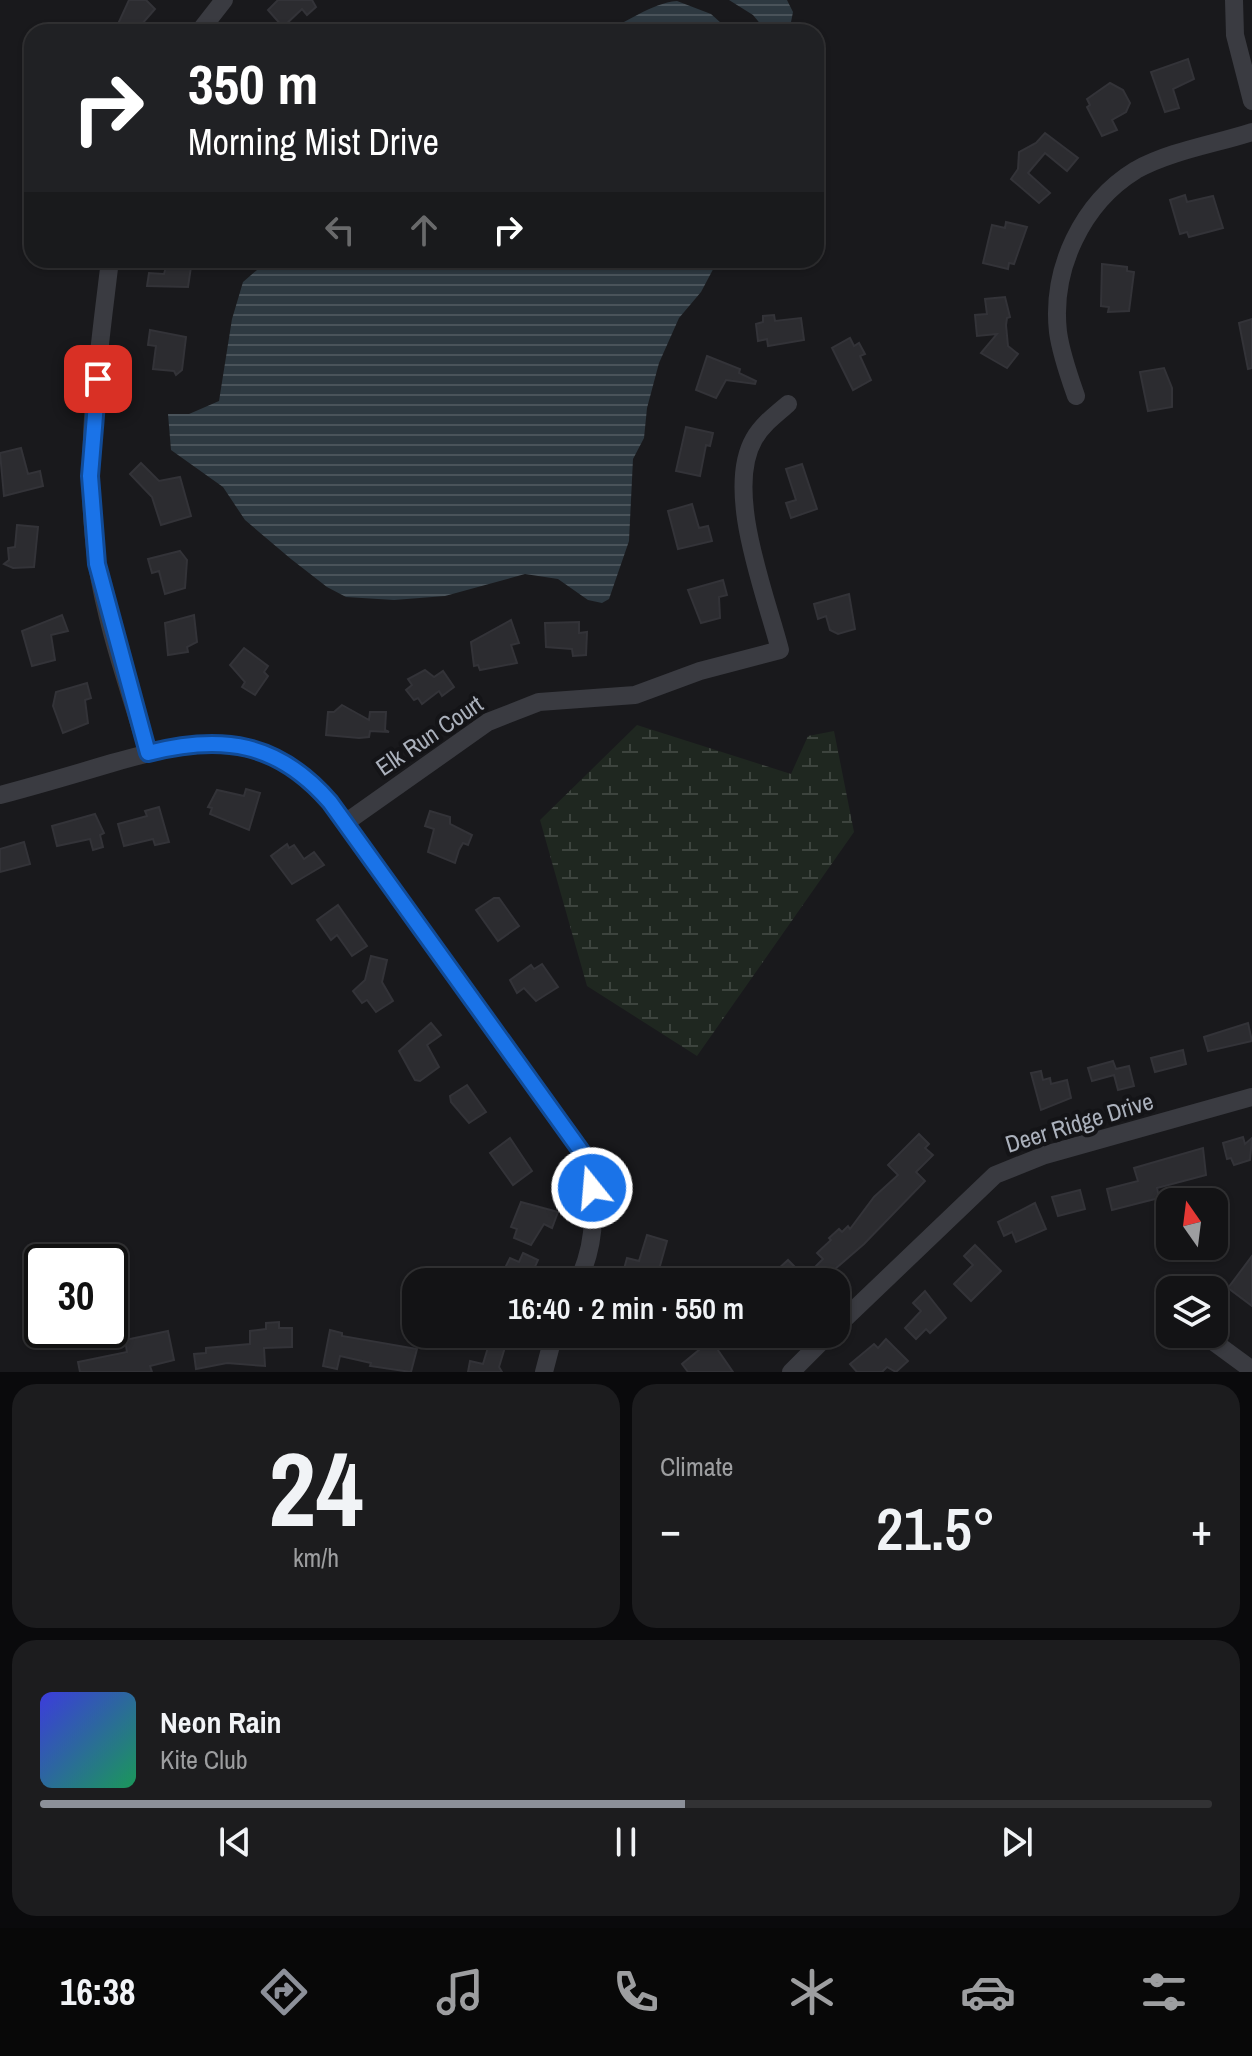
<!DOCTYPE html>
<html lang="en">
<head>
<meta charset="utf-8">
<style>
	:root { --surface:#131315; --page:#1c1c1e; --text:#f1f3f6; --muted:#9d9ea0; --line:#323234; --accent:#8c9099 }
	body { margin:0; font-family:"Archivo Narrow",sans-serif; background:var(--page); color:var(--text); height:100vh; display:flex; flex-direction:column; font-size:30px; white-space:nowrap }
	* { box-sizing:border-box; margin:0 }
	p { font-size:26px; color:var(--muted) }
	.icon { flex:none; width:44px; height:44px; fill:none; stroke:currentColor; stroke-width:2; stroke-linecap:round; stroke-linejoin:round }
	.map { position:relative; height:1372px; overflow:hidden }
	.drawer { display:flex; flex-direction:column; gap:12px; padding:12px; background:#0a0a0c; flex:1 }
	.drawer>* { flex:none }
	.guide { position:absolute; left:24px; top:24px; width:800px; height:244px; border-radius:24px; box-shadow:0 2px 6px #0004,0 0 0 2px var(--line); background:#202124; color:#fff; overflow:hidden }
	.needle { width:52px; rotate:346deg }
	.buttons { position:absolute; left:1156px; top:1188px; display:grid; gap:16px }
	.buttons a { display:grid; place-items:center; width:72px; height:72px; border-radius:16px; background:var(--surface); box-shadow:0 2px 6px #0004,0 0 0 2px var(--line); font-size:40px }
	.speed { position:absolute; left:24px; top:1244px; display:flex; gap:16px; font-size:40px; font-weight:700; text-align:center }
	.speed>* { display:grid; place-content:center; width:104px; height:104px; border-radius:50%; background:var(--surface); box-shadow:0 2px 6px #0004,0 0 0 2px var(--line); line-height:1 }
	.speed .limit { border:4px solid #111; border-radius:12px; background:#fff; color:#111 }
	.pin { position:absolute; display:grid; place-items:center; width:68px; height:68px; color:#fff; margin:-34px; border-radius:16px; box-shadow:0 4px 12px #0006 }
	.me { position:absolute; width:88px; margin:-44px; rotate:343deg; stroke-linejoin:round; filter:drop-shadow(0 0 6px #0008) }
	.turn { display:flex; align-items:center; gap:28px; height:168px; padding:0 32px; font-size:36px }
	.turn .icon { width:104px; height:104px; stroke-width:2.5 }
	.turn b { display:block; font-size:56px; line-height:68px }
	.lanes { display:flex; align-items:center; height:76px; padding:0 32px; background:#0003; justify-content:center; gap:40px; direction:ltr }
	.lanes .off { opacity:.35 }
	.big { font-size:60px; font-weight:600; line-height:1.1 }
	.drawer .card { flex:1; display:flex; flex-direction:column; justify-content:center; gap:12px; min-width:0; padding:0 28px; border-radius:24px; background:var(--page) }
	.drawer .dial { align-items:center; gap:0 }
	.dial b { font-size:104px; line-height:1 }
	.song { display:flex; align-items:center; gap:24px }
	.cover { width:96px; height:96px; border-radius:12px; background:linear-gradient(135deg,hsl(240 70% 55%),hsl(150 70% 35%)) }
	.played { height:8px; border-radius:4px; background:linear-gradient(90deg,var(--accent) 55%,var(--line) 55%) }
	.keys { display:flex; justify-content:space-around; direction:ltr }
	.heat { display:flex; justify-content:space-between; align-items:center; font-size:44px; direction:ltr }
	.drawer .tiles { flex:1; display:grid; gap:12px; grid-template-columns:1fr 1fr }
	.card:last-child { grid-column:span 2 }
	.trip { position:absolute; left:402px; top:1268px; width:448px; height:80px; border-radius:24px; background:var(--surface); box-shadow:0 2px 6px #0004,0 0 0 2px var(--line); font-weight:600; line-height:80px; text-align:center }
	.dock { display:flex; height:128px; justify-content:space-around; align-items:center; background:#080808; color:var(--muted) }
	.dock .icon { width:56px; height:56px }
	.dock .active { color:var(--accent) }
	.dock b { font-size:36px; color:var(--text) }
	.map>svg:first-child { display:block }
</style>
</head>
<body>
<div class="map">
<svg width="1252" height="1372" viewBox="0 0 1252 1372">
	<defs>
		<pattern id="wetland-marsh" width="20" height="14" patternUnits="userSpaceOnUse" patternTransform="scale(2)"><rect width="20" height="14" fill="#1f2720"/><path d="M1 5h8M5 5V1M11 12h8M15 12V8" fill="none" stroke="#3d443e"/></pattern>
		<pattern id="water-rules" width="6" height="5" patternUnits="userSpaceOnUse" patternTransform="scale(2)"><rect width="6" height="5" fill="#2e3941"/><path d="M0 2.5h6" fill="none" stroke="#4a535a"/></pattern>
	</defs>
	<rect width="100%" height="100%" fill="#19191c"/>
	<path fill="url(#wetland-marsh)" d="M637,725L791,774L808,736L834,731L854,832L697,1056L587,986L540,820Z"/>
	<g fill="url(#water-rules)">
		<path d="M729,0H787L793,12L789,32H767L753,15Z"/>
		<path d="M677,1L711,14L731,32H601C626,24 651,3 677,1Z"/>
		<path d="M259,260H718L701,292L679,318L659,363L647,408L644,438L633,459L629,541L609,599L602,603L588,600L558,579L525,574L445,596L394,600L346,597L327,587L291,559L245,520L223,487L171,450L168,414H189L219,401L232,319L243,282L257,270Z"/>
	</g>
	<g fill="#2c2c30" stroke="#333338" stroke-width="2">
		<path d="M129,0H146L155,9L135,32L118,24Z"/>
		<path d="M278,0H312L316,7L307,15L302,9L283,27L268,10Z"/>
		<path d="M1188,59L1194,79L1173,89L1179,108L1165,112L1151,72Z"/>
		<path d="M1110,83L1123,90L1130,103L1126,112L1112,120L1117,130L1102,136L1087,107L1090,105L1087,99Z"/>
		<path d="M1045,133L1078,158L1067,171L1045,153L1028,173L1050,193L1039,203L1011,179L1018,169L1019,152L1036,143Z"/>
		<path d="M1185,195L1187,202L1213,196L1223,228L1189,237L1187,232L1180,234L1170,200Z"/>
		<path d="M1006,222L1027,227L1014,264L1009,263L1008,269L983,263L992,225L1005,228Z"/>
		<path d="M168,260H192L188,287L147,286L149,273L164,274Z"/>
		<path d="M1102,264L1127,267V271L1134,272L1129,311L1108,312L1109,307L1101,306Z"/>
		<path d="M1005,297L1010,317L1007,318L1006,325L1008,346L1018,354L1007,368L981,353L997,334L977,336L975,315L987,314L985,299Z"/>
		<path d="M774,315L775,321L801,318L804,340L768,346L767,339L758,341L756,324L763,322V316Z"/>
		<path d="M1252,319V368L1248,369L1239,323Z"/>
		<path d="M150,330L186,337L182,370L176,375L174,371L153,369L156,346L148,345Z"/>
		<path d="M850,338L854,346L859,343L865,354L860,356L871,380L853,390L832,348Z"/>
		<path d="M707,356L740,369L739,373L756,381L755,384L726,380L716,398L696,390Z"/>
		<path d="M1164,368L1172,388V407L1148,411L1140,372Z"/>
		<path d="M686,427L713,433L710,446L706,445L700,476L676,471Z"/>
		<path d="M21,448L28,474L40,471L43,486L4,496L0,453Z"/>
		<path d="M141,463L159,481L180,477L191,516L161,525L152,497L130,474Z"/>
		<path d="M802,464L817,509L791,518L786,503L796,500L786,469Z"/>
		<path d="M692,504L699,528L708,526L712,541L678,549L668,511Z"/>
		<path d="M17,525L38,527L34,567L13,568L4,564L9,560L8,548L15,547Z"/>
		<path d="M180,551L187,560L185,588L165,594L159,571L152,573L148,559Z"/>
		<path d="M723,580L727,595L719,597L720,618L701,623L688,590Z"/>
		<path d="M849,594L855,629L838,634L830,630L826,616L818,619L814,604Z"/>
		<path d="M62,615L68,631L51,635L55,660L32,666L22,631Z"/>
		<path d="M194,615L197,642L187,647L188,652L168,655L165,623Z"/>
		<path d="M511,620L519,643L511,645L517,663L480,670L478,665L474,666L471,642Z"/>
		<path d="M579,622V633L587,632L586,655L573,656L572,649L546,647L545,623Z"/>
		<path d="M244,648L268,666L264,672L268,676L255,695L242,687L245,682L230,665Z"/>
		<path d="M425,670L434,677L443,671L454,687L442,696L439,691L422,704L418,698L414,700L406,690L412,685L408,679Z"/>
		<path d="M87,683L91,698L85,700L88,723L63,733L53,706L56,692Z"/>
		<path d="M342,705L369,720L370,712H386L385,730L389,732L370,731L369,737L359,738L326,735L328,712H334Z"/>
		<path d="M246,789L260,793L249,830L210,814L212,808L208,807L217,790L244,796Z"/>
		<path d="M159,807L169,842L155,845L153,839L124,846L118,824L147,816L145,811Z"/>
		<path d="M430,811L450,817V824L472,835L468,845L463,843L459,850L455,863L428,852L434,829L425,826Z"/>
		<path d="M95,814L104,833L100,835L103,847L93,850L90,839L57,846L52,826Z"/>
		<path d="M24,842L30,864L0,872V849Z"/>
		<path d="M287,844L289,848L294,845L304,859L314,852L324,865L292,884L271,856Z"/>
		<path d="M494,898H499L519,926L498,941L476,910Z"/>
		<path d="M338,905L367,946L352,956L337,935L331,940L317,920Z"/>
		<path d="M371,956L387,960L382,982L393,1001L376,1012L367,1000L362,1003L353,991L365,980Z"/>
		<path d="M542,964L558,987L536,1001L524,988L517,993L510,980L531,965L534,969Z"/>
		<path d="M431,1023L441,1035L427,1045L439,1067L420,1081L415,1080L399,1051Z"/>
		<path d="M1248,1023L1252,1041L1208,1051L1204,1037Z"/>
		<path d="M1183,1050L1186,1064L1155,1072L1151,1058Z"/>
		<path d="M1113,1061L1116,1069L1129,1066L1134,1086L1118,1090L1114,1075L1092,1081L1088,1068Z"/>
		<path d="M1041,1071L1043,1080L1050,1078L1051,1084L1067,1080L1071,1098L1041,1110L1031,1073Z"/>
		<path d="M467,1085L486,1112L469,1123L451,1102L450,1096Z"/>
		<path d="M919,1134L929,1144L925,1148L933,1155L916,1172L925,1181L864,1244L820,1282H764L788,1260L805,1277L823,1259L817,1253L831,1240L829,1238L839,1229L842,1232L848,1226L850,1229L874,1197L898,1175L888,1165Z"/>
		<path d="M1243,1137L1245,1144L1252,1138L1250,1160L1234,1165L1231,1158L1227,1159L1223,1143Z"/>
		<path d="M510,1138L532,1171L513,1185L490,1153Z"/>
		<path d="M1203,1148L1206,1175L1157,1188L1159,1198L1112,1210L1107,1189L1138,1181L1134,1168Z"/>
		<path d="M1080,1190L1085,1209L1058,1216L1052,1197Z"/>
		<path d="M521,1202L558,1212L552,1228L544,1224L531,1245L514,1238L517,1229L511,1227Z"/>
		<path d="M1035,1203L1046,1229L1016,1242L1012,1232L1004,1236L998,1222Z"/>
		<path d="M647,1235L667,1241L656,1280L624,1269L627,1258L639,1261Z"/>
		<path d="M975,1245L1001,1271L971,1301L954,1284L973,1265L964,1256Z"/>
		<path d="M523,1253L538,1260L528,1282H498L510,1258L519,1262Z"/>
		<path d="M1252,1256V1306L1228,1288Z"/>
		<path d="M925,1291L946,1318L930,1333L926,1329L916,1339L905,1328L921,1311L913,1303Z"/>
		<path d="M279,1322V1328H292V1347L264,1348L265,1366L227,1363L196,1369L194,1354L206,1353V1348L250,1344V1331L266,1329V1323Z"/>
		<path d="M330,1330L342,1333V1336L417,1349L411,1372L370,1366L371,1363L340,1356L337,1369L323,1366Z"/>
		<path d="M168,1331L174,1360L150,1366L152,1372H80L78,1362L127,1352L125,1340Z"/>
		<path d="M492,1334H509L499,1367L502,1372H468L470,1361L483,1364Z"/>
		<path d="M886,1339L908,1361L896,1372L887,1367L882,1372H857L850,1364L874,1344L878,1348Z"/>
		<path d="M711,1340L733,1372H688L682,1364Z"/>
	</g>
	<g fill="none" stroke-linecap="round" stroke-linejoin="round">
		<g stroke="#3a3b41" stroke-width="18">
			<path d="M1234,0L1235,35L1252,101"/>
			<path d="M199,32L224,0"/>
			<path d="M110,260C98,361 82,463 97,564C107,628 130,691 148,753"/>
			<path d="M1076,396C1069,376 1061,354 1058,332C1051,269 1082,203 1136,170C1170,151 1215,144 1252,132"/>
			<path d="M0,795C38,785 75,774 112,763C199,738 264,727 330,802L581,1151C597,1197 598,1238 578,1282"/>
			<path d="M345,823L488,722L539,702L635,695L700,671L780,650C766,595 724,491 754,439C762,425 775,415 788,404"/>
			<path d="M836,1327L995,1175L1045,1155L1252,1097"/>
			<path d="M1203,1334L1252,1370"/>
			<path d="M544,1372L554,1334"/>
			<path d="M791,1372L829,1334"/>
		</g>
	</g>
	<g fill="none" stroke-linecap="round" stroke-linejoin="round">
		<defs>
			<path id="route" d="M98,379L90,476L97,564L148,753C222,734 278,742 330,802L581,1151L592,1188"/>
		</defs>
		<use href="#route" stroke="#114b97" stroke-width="20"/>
		<use href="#route" stroke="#1a73e8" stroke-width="14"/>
	</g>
	<g text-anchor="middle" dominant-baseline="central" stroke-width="8" stroke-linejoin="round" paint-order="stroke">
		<g font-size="24" fill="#abb1bc" stroke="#141417">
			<text transform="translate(429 735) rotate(-34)">Elk Run Court</text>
			<text transform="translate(1079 1122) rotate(-17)">Deer Ridge Drive</text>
		</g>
	</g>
</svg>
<div class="buttons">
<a><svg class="needle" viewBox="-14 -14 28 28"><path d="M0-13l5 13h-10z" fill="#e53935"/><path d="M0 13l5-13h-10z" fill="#9d9ea0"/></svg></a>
<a><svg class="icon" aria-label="layers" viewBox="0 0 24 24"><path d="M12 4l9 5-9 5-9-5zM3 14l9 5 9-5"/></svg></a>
</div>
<div class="speed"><div class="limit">30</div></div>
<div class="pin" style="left:98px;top:379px;background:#d93025"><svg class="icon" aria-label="arrive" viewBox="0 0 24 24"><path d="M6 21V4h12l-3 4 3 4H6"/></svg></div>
<svg class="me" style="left:592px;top:1188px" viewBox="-20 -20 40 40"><circle r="17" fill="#1a73e8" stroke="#fff" stroke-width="3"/><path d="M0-11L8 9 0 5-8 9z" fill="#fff"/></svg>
<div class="trip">16:40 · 2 min · 550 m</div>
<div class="guide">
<div class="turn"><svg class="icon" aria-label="right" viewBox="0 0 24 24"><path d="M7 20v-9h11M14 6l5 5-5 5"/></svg><div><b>350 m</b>Morning Mist Drive</div></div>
<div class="lanes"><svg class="icon off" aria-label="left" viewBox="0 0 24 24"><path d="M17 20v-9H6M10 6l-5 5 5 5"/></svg><svg class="icon off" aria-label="ahead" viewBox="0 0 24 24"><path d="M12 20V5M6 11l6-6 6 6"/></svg><svg class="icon" aria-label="right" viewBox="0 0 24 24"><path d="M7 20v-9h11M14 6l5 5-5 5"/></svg></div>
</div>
</div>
<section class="drawer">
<div class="tiles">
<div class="card dial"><b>24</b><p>km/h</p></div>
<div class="card"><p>Climate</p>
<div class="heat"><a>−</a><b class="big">21.5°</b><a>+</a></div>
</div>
<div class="card">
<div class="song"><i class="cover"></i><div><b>Neon Rain</b><p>Kite Club</p></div></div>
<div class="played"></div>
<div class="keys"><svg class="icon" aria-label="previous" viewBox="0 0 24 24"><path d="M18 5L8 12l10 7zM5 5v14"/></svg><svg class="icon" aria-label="pause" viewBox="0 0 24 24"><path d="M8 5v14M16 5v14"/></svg><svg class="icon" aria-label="next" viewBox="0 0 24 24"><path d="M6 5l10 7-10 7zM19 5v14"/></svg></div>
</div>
</div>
</section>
<nav class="dock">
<b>16:38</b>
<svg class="icon active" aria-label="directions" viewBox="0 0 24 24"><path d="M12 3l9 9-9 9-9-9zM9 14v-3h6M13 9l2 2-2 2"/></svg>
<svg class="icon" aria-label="music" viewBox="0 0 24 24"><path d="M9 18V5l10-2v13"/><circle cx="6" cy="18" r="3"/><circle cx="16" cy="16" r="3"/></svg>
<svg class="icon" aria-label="phone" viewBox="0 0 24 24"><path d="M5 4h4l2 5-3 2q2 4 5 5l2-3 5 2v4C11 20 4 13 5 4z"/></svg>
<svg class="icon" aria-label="climate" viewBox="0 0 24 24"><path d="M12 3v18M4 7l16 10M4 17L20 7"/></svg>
<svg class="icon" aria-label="car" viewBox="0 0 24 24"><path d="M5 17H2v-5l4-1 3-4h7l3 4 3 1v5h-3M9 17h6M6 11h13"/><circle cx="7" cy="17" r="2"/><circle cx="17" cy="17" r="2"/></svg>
<svg class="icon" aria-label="filters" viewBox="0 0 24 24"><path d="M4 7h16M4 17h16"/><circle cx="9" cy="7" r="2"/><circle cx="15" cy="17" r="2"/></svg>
</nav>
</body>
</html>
